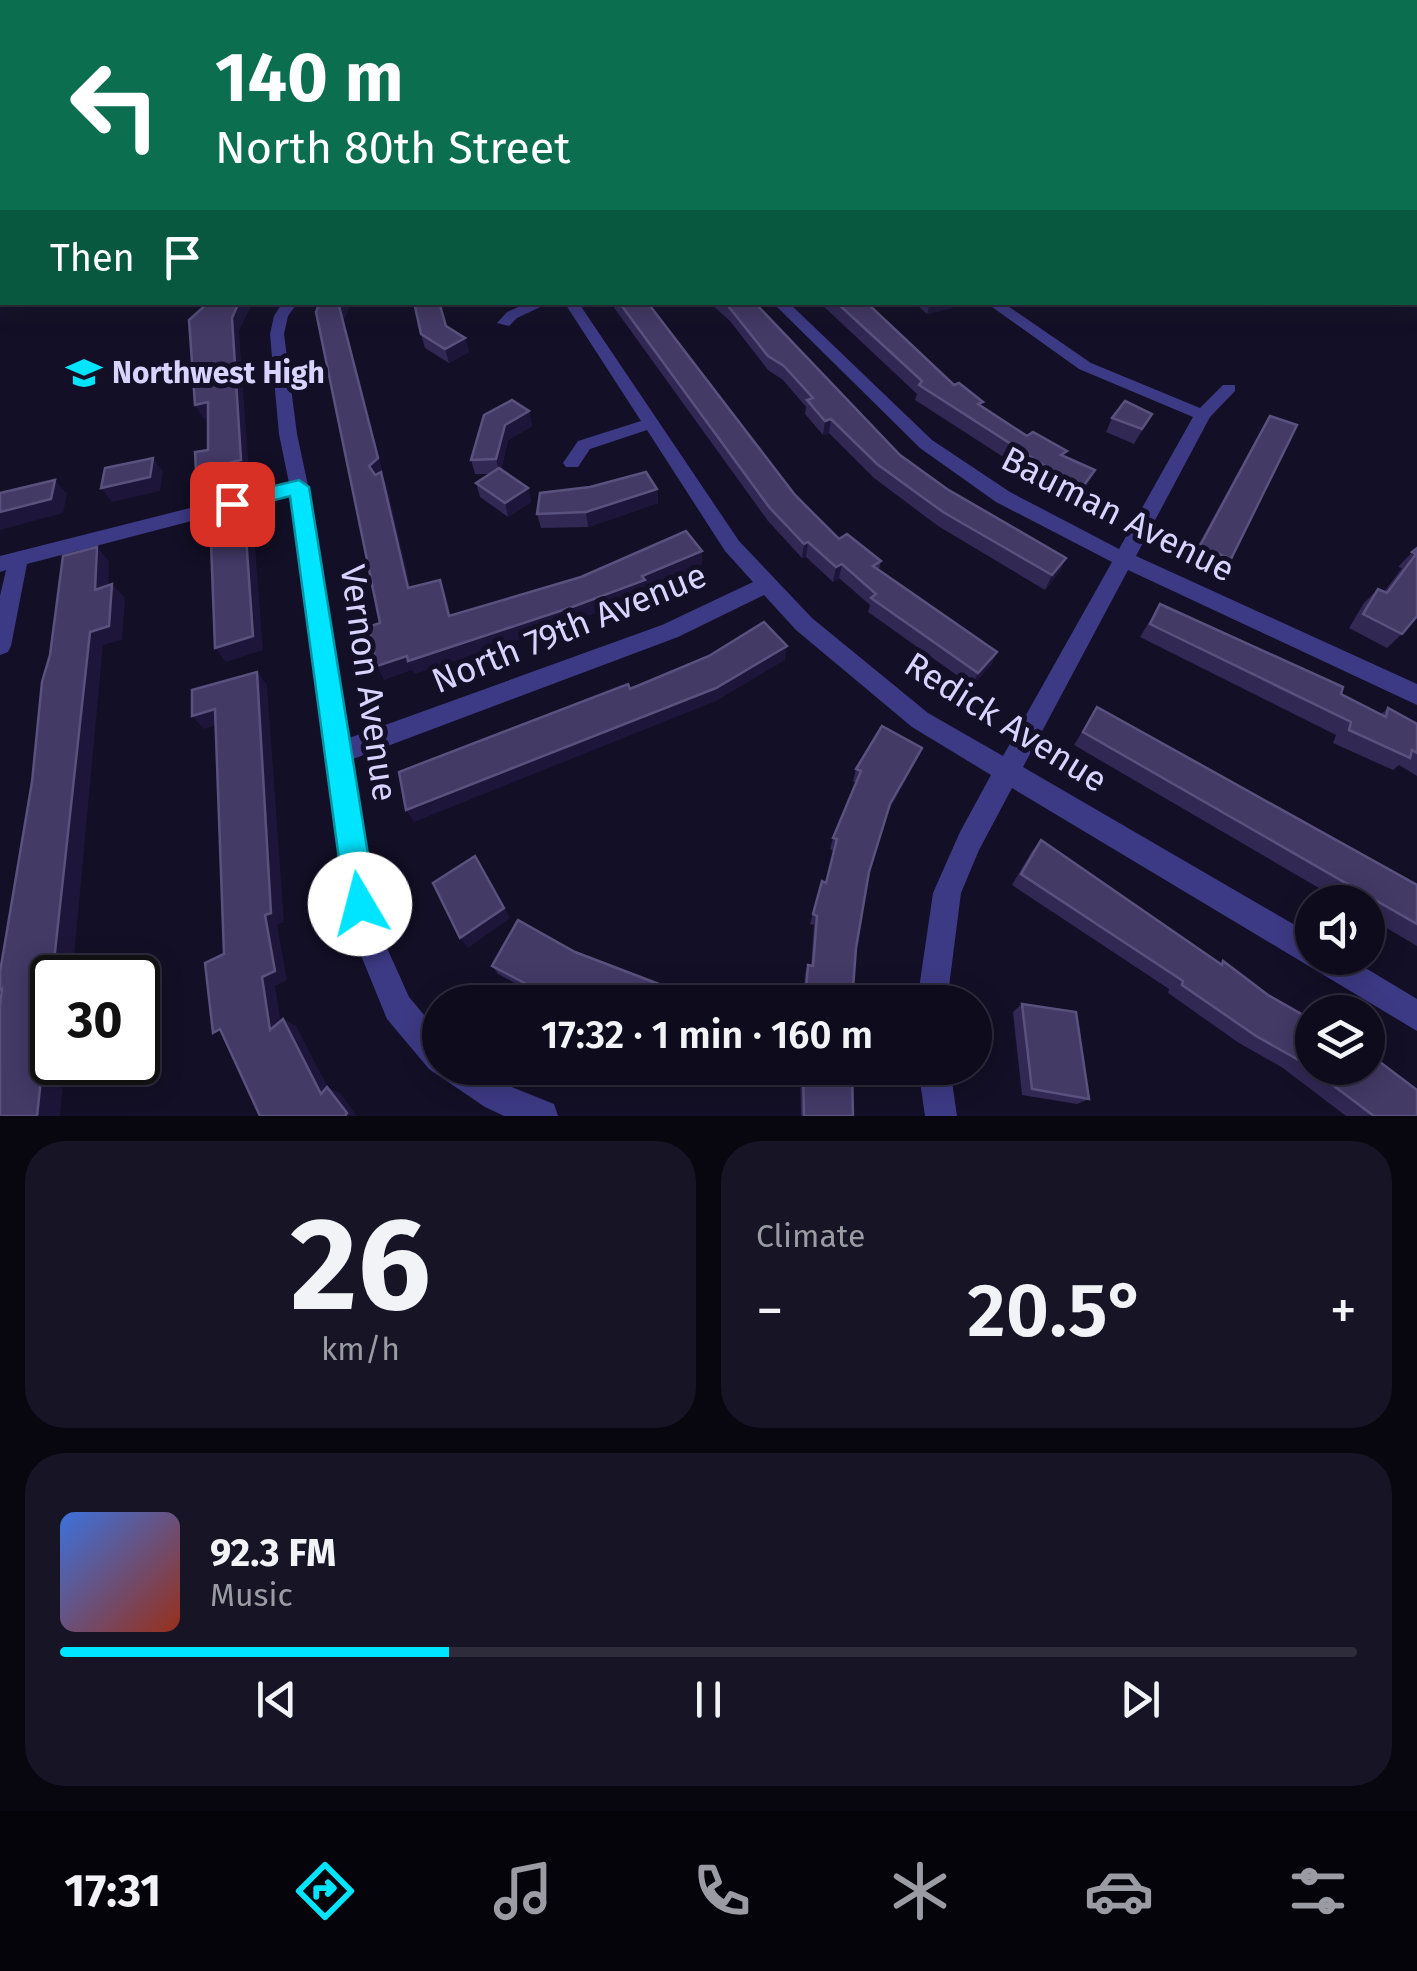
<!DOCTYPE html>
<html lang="en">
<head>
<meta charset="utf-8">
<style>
	:root { --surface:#0e0b1c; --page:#171425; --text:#f1f3f6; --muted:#9b9ba3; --line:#2e2b3b; --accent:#00e5ff }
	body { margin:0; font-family:"Fira Sans",sans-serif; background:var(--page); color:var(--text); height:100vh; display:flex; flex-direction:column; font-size:38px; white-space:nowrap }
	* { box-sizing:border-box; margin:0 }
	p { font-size:32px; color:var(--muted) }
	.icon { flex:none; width:55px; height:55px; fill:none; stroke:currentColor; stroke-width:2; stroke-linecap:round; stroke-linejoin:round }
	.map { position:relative; height:1116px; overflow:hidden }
	.panel { display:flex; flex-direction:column; gap:25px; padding:25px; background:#08060f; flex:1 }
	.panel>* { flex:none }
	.guide { position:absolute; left:0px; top:0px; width:1418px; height:305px; box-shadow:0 5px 25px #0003,0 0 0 2px var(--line); background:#0b6e4f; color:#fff; overflow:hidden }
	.controls { position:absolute; left:1295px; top:885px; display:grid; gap:20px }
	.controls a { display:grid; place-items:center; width:90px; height:90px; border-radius:50%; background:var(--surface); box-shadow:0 5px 25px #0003,0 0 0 2px var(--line); font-size:50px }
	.speed { position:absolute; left:30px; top:955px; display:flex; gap:20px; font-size:50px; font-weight:700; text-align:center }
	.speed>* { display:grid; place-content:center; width:130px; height:130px; border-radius:50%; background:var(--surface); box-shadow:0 5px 25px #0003,0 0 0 2px var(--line); line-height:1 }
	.speed .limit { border:5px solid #111; border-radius:15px; background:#fff; color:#111 }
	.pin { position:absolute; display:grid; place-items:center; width:85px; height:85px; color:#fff; margin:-42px; border-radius:20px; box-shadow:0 5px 15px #0006 }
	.me { position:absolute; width:110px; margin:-55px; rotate:352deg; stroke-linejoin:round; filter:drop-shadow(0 0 8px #0008) }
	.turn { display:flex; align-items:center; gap:35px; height:210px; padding:0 50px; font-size:45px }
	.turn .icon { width:130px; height:130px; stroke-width:2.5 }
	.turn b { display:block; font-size:70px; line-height:85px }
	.then { display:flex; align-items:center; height:95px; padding:0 50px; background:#0003; gap:20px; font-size:38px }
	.big { font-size:75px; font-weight:600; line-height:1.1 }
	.panel .tile { flex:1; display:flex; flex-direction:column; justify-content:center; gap:15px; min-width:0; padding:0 35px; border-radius:40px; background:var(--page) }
	.panel .dial { align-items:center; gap:0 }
	.dial b { font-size:130px; line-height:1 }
	.song { display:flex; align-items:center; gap:30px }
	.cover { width:120px; height:120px; border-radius:15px; background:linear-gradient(135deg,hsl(220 70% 55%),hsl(10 70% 35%)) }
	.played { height:10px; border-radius:5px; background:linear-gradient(90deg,var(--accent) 30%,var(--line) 30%) }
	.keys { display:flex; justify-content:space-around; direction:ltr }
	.heat { display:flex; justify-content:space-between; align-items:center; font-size:55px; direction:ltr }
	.panel .tiles { flex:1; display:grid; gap:25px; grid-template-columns:1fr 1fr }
	.tile:last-child { grid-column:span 2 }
	.trip { position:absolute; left:422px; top:985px; width:570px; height:100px; border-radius:50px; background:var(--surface); box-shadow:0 5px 25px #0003,0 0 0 2px var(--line); font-weight:600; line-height:100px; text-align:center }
	.tab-bar { display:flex; height:160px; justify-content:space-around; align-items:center; background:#06040b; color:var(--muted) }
	.tab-bar .icon { width:70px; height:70px }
	.tab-bar .current { color:var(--accent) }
	.tab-bar b { font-size:45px; color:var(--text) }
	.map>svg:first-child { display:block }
</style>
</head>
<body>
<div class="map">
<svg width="1417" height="1116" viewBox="0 0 1417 1116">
	<rect width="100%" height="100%" fill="#130f26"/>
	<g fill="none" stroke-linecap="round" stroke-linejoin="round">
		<g fill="#3d3a85" fill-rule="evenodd">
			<path d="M283,302H298L288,316L284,334L297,434L316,523L349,738L662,625L753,582L725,551L647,430L590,449L578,467H566L563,463L578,441L641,421L564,302H578L739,541L812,618L928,713L1003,756L1112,562L996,502L920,448L772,302H788L932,440L1010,492L1119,549L1193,417L1079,369L985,302H1002L1091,363L1200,408L1223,385H1235V391L1210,417L1136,556L1417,684V705L1128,570L1023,767L1312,935V958H1349L1417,999V1031L1012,788L979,850L961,893L947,1002H917L933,893L960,832L991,775L912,727L796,630L764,595L678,637L353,759L379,930L409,997L440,1034V1068H480L507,1085L554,1104L558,1116H504L485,1107L429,1069L387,1019L351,931L291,495L27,564L11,646L8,652L0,655V596L6,570L0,572V556L289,483L279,434L270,334L274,316Z"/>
			<path d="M530,302H551L517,318L509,326L497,323L507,312Z"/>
			<path d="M918,1068H950L957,1116H925Z"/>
		</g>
		<path fill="#c25bff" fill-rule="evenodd" d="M1415,215L1417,216V226L1415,225Z"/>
	</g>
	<g fill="#312854">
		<path d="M610,302H647L795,495L839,539L881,561L879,569L997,652L991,665L972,686L868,612L870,605L839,578L833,582L806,557L802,558L768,521Z"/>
		<path d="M709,302H754L900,455L947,489L1066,558L1059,572L1045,590L938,526L874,478L829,433L823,435L805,414L806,407L783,380L768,370L730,321Z"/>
		<path d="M819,302H866L954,385L982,407L1027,436L1064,456L1095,470L1088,484L1077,499L1050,487L915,400L917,394Z"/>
		<path d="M914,302H953L952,308L927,314Z"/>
		<path d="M421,334L465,338L469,352L449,363L425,348Z"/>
		<path d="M529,411L532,426L508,440L501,470L528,488L531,502L508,517L480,497L476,483L491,474H475L471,460Z"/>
		<path d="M1152,414L1134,444L1106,432L1112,418Z"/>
		<path d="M1270,416L1231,559L1221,574L1190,560L1261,430Z"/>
		<path d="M657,489L658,503L588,527L541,528L537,514Z"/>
		<path d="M1417,547L1402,634L1387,648L1349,628L1364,603L1378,589L1384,592L1402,568L1398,567Z"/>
		<path d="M1160,604L1381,714L1388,708L1417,724V776L1399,765L1393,770L1333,743L1336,735L1140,637Z"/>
		<path d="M1097,707L1417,885V946L1368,917V902H1343L1074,745Z"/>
		<path d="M922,748L888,812L869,872L856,948L852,1002H803L805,974L808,965L811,966L814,925L810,924L822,881L826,883L833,851L830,849L833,838L856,783L853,781L856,769Z"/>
		<path d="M1041,840L1220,963L1223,961L1417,1116H1346L1283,1068L1239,1043L1168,993L1169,989L1012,885L1032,851Z"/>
		<path d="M575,952L706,1002H551L498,974L492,966Z"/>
		<path d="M1022,1004L1089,1099L1077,1104L1022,1095L1013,1012Z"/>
		<path d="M689,1068H715L712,1077Z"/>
		<path d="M800,1068H852L853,1116H801Z"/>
	</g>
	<g fill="#1d163a">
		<path d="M239,302H253L239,331L249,474L205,485L196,471L241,460L232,318Z"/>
		<path d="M341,302H352L344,320L383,473L382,474L387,486L414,602L408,588L375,480L369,466L339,306Z"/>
		<path d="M930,302H953L952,308L927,314Z"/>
		<path d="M465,338L469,352L449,363L445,349Z"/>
		<path d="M208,402L216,416L203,419L195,405Z"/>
		<path d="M529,411L532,426L508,440L500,474L496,459L505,425Z"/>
		<path d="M831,419L829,433L823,435L825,421Z"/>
		<path d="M153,458L163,472L160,491L112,502L101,488Z"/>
		<path d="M1095,470L1088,484L1077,499L1084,485Z"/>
		<path d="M55,480L67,494L63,513L0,530V512Z"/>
		<path d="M528,488L531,502L508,517L505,503Z"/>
		<path d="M657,489L658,503L588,527L586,512Z"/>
		<path d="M244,508L253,522L263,650L226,662L215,648Z"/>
		<path d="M808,542L806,557L802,558L804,544Z"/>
		<path d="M97,547L109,561L108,604L95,590Z"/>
		<path d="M702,551V565L646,589V594L575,621L415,674L412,670L384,680L377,666L642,576Z"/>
		<path d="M1066,558L1059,572L1045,590L1052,575Z"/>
		<path d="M842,564L839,578L833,582L836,567Z"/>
		<path d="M440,580L446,594L454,630L449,616Z"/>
		<path d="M112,584L125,598L122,640L103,645L72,978H52V1062H65L60,1116H37L90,632Z"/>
		<path d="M787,646L785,660L716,701L414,822L406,810Z"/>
		<path d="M997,652L991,665L972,686L978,673Z"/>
		<path d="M257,672L267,685L284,922L277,925L287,980L275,986L283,1037L270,1030L262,977L265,915Z"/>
		<path d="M215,709L226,722L204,729L192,716Z"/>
		<path d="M922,748L917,760L886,816L890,804Z"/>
		<path d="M475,856L510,918L468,948L460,938Z"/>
		<path d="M283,1019L296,1026L334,1099L321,1094Z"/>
		<path d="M142,1051L151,1054L150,1076L129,1084L120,1082Z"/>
		<path d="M327,1087L340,1093L357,1116H345Z"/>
	</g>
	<g fill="#433a66" stroke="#5a527e" stroke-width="2.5">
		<path d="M209,302H239L232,318L241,460L196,471L195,452L208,450V402L195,405L189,320Z"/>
		<path d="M320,302H341L339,306L378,458L369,466L375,475L381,472L408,588L440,580L449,616L581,577L686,531L702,551L642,576L645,580L572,607L408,661L407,656L377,666L368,627L380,623L316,312Z"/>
		<path d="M414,302H439L446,326L465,338L445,349L421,334Z"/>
		<path d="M619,302H647L795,495L839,539L847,534L881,561L873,566L997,652L978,673L871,598L876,594L842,564L836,567L808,542L804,544L769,507Z"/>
		<path d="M725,302H754L900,455L947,489L1066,558L1052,575L943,512L877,464L831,419L825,421L807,400L813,398L784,366L768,356Z"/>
		<path d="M836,302H866L954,385L959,383L983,402L978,404L1027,436L1033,432L1067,451L1061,455L1095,470L1084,485L1056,473L919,385L922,381Z"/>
		<path d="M512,400L529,411L505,425L496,459L471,460L484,415Z"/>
		<path d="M1125,401L1152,414L1142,429L1112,418Z"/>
		<path d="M1270,416L1297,425L1231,559L1200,546Z"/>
		<path d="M153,458L150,477L101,488L105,468Z"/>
		<path d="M499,468L528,488L505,503L476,483Z"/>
		<path d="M646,472L657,489L586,512L537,514L540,493L590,487Z"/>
		<path d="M55,480L51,499L0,512V493Z"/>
		<path d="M244,508L253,636L215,648L210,516Z"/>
		<path d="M97,547L95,590L112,584L109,626L90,632L37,1116H0V1006L2,989L0,990V972L32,782L42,682L50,655L63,556Z"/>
		<path d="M1417,548V616L1402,634L1363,614L1378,589L1387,593L1416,554L1412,552Z"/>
		<path d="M1160,604L1343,687L1341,694L1386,717L1388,708L1417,724V753L1412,750L1410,758L1349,730L1351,722L1150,624Z"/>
		<path d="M764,622L787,646L716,688L406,810L399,772L628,684L630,689L709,656Z"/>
		<path d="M257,672L271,913L265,915L275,971L262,977L270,1030L283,1019L321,1094L327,1087L347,1113L345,1116H260L220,1029L213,1033L205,963L224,954L215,709L192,716V690Z"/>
		<path d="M1097,707L1417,885V924L1083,732Z"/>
		<path d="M882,726L922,748L890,804L869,872L856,948L852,1002H805L808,965L813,966L817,916L813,914L822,881L826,883L837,839L833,838L861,771L856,769Z"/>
		<path d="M1041,840L1222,965L1223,961L1268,995L1312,1020V1068H1368V1053L1417,1090V1116H1374L1302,1062L1256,1036L1182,985L1183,981L1021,874Z"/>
		<path d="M475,856L504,908L460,938L433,883Z"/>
		<path d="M518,920L575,952L706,1002H561L492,966Z"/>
		<path d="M1022,1004L1076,1012L1089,1099L1032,1089Z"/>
		<path d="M142,1051L141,1073L120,1082L121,1062H138V1052Z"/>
		<path d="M803,1068H852L853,1116H804Z"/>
	</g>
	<linearGradient id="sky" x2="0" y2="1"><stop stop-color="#0a0815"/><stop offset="0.52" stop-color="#333752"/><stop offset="1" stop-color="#333752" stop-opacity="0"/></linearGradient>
	<rect width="1417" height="327" fill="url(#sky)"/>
	<path fill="#00e5ff" stroke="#0095a6" stroke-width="2.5" d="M299,480L309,487L376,904L372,915L360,919L349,915L345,904L290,496L232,511L221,504L224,498Z"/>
	<defs>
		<symbol id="school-bare" viewBox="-9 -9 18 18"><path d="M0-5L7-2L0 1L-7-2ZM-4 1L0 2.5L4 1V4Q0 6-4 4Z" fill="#00e5ff" stroke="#130f26" stroke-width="2.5" paint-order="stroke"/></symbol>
	</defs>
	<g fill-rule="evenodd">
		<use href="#school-bare" x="59" y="348" width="50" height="50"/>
	</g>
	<g text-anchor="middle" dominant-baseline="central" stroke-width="10" stroke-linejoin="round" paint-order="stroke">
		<g font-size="30" font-weight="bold" fill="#d9d4ff" stroke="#130f26" text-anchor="start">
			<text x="112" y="373">Northwest High</text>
		</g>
		<g font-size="35" fill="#d9d4ff" stroke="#130f26">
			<text transform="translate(1118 514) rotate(27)">Bauman Avenue</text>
			<text transform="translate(569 628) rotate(-22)">North 79th Avenue</text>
			<text transform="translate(369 683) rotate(82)">Vernon Avenue</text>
			<text transform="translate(1006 722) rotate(32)">Redick Avenue</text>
		</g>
	</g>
</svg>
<div class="controls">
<a><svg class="icon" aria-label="sound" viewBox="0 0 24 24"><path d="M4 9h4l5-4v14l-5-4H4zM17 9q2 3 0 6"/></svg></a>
<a><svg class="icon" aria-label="layers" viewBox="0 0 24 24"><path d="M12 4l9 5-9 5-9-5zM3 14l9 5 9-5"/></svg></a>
</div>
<div class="speed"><div class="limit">30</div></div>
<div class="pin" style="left:232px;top:504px;background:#d93025"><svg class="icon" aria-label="arrive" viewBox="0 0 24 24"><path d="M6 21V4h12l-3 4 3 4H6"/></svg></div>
<svg class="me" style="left:360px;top:904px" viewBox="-20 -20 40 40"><circle r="19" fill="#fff"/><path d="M0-13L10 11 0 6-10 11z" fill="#00e5ff"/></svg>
<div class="trip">17:32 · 1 min · 160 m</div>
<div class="guide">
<div class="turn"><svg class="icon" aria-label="left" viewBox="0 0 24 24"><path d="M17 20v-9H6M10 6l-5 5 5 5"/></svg><div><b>140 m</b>North 80th Street</div></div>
<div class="then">Then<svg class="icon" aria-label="arrive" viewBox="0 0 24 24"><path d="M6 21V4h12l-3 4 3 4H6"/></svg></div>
</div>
</div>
<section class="panel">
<div class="tiles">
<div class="tile dial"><b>26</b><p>km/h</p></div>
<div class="tile"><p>Climate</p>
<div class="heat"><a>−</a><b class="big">20.5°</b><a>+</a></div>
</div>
<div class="tile">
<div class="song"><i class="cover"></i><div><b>92.3 FM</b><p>Music</p></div></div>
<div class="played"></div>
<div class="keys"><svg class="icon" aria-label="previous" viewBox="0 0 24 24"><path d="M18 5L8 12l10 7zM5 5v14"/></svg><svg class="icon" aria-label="pause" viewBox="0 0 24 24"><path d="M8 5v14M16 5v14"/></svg><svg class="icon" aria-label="next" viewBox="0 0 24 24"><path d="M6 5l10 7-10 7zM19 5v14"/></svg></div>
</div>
</div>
</section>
<nav class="tab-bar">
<b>17:31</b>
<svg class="icon current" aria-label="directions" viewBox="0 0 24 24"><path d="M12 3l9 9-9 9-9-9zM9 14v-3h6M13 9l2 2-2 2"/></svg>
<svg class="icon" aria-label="music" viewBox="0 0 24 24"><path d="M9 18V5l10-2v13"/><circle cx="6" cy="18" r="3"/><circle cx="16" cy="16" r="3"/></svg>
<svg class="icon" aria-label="phone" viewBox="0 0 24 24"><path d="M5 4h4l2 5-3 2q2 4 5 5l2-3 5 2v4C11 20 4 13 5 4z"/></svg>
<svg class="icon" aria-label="climate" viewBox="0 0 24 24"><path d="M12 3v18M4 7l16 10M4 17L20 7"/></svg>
<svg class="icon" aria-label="car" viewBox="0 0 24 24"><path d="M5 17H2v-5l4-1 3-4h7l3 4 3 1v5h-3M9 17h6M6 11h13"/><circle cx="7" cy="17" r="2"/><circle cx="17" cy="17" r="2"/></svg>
<svg class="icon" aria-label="filters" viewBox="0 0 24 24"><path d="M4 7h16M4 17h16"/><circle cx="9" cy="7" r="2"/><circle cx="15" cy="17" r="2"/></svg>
</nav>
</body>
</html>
